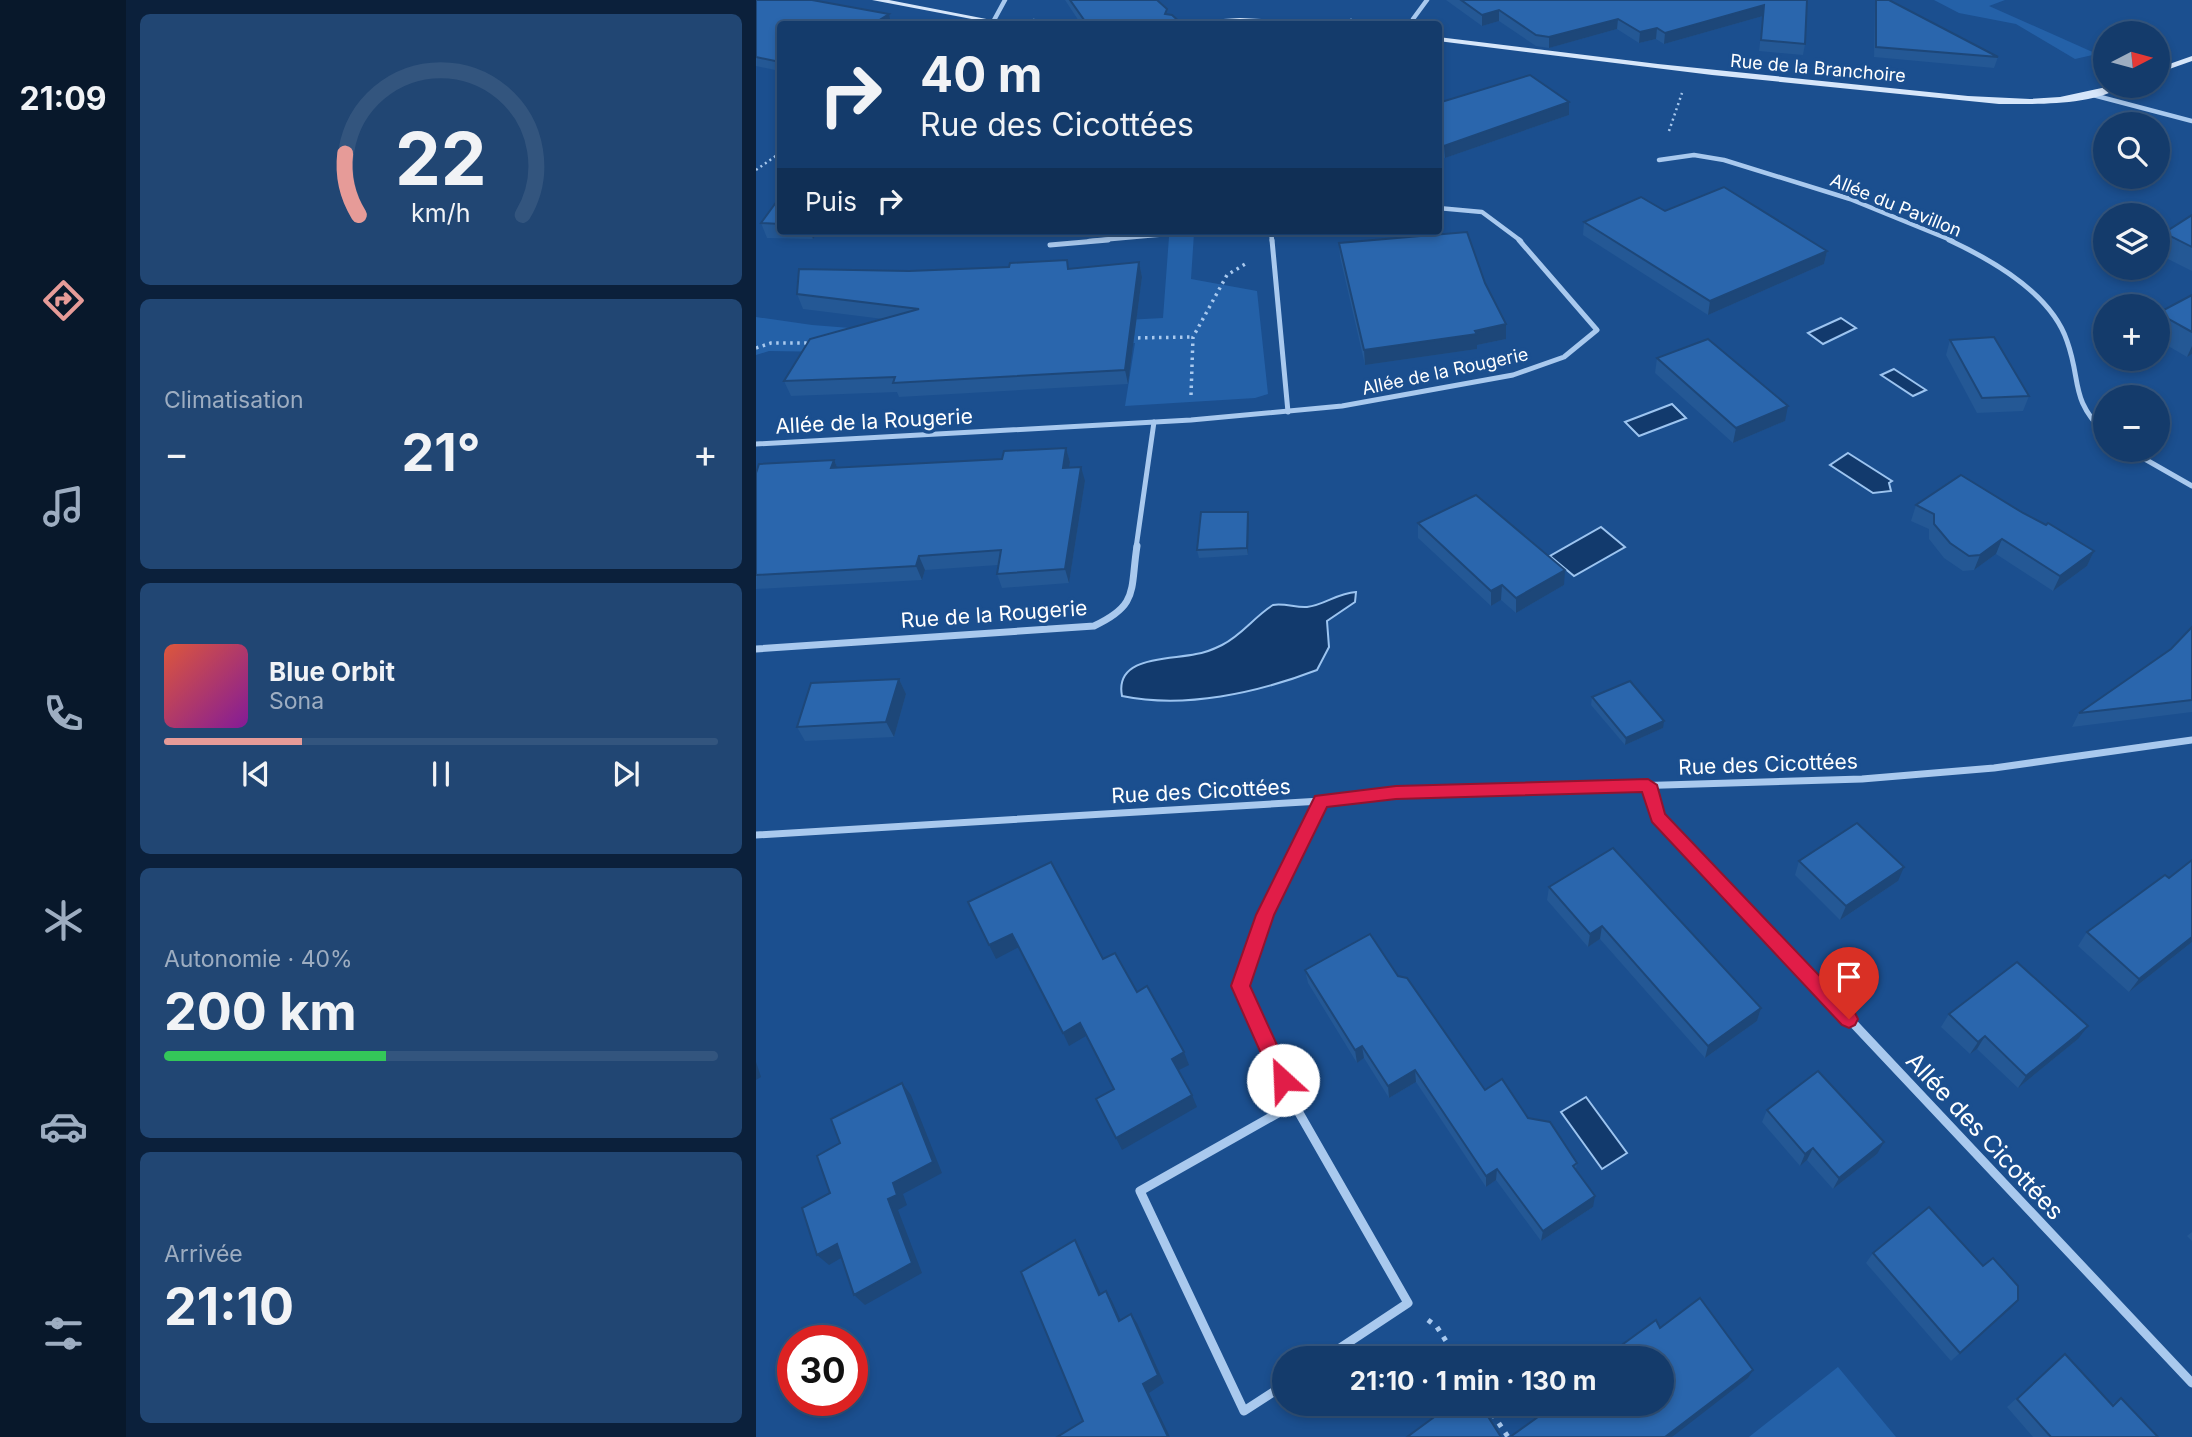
<!DOCTYPE html>
<html lang="fr">
<head>
<meta charset="utf-8">
<style>
	:root { --surface:#143b6b; --page:#214673; --text:#f1f3f6; --muted:#9dadc1; --line:#33557e; --accent:#e69b98 }
	body { margin:0; font-family:Inter,sans-serif; background:var(--page); color:var(--text); height:100vh; display:flex; flex-direction:column; font-size:26px; white-space:nowrap }
	* { box-sizing:border-box; margin:0 }
	p { font-size:23px; color:var(--muted) }
	.icon { flex:none; width:38px; height:38px; fill:none; stroke:currentColor; stroke-width:2; stroke-linecap:round; stroke-linejoin:round }
	.map { position:relative; flex:1; overflow:hidden }
	.drawer { display:flex; flex-direction:column; gap:14px; padding:14px; background:#0b203b; width:630px }
	.drawer>* { flex:none }
	.banner { position:absolute; left:21px; top:21px; width:665px; height:214px; border-radius:7px; box-shadow:0 4px 10px #0003,0 0 0 2px var(--line); background:#143b6b; color:var(--text); overflow:hidden }
	.needle { width:46px; rotate:84deg }
	.controls { position:absolute; left:1337px; top:21px; display:grid; gap:14px }
	.controls a { display:grid; place-items:center; width:77px; height:77px; border-radius:50%; background:var(--surface); box-shadow:0 4px 10px #0003,0 0 0 2px var(--line); font-size:35px }
	.speed { position:absolute; left:21px; top:1325px; display:flex; gap:14px; font-size:35px; font-weight:700; text-align:center }
	.speed>* { display:grid; place-content:center; width:91px; height:91px; border-radius:50%; background:var(--surface); box-shadow:0 4px 10px #0003,0 0 0 2px var(--line); line-height:1 }
	.speed .limit { border:10px solid #d22; background:#fff; color:#111 }
	.pin { position:absolute; display:grid; place-items:center; width:60px; height:60px; color:#fff; margin:-72px -30px; border-radius:50% 50% 50% 0; rotate:-45deg; box-shadow:0 0 7px #0007 }
	.pin .icon { rotate:45deg }
	.me { position:absolute; width:77px; margin:-38px; rotate:335deg; stroke-linejoin:round; filter:drop-shadow(0 0 5px #0008) }
	.turn { display:flex; align-items:center; gap:24px; height:147px; padding:0 28px; font-size:32px }
	.turn .icon { width:91px; height:91px; stroke-width:2.5 }
	.turn b { display:block; font-size:49px; line-height:60px }
	.then { display:flex; align-items:center; height:66px; padding:0 28px; background:#0003; gap:14px; font-size:26px }
	.big { font-size:52px; font-weight:700; line-height:1.1 }
	.drawer .tile { flex:1; display:flex; flex-direction:column; justify-content:center; gap:10px; min-width:0; padding:0 24px; border-radius:10px; background:var(--page) }
	.drawer .dial { align-items:center; gap:0 }
	.dial svg { height:182px; overflow:visible; fill:none; stroke:var(--line); stroke-width:7; stroke-linecap:round; text-anchor:middle }
	.dial text { fill:var(--text); stroke:none }
	.song { display:flex; align-items:center; gap:21px }
	.cover { width:84px; height:84px; border-radius:10px; background:linear-gradient(135deg,hsl(10 70% 55%),hsl(290 70% 35%)) }
	.played { height:7px; border-radius:4px; background:linear-gradient(90deg,var(--accent) 25%,var(--line) 25%) }
	.keys { display:flex; justify-content:space-around; direction:ltr }
	.heat { display:flex; justify-content:space-between; align-items:center; font-size:38px; direction:ltr }
	.charge { height:10px; border-radius:5px; background:linear-gradient(90deg,#34c759 40%,var(--line) 0) }
	.trip { position:absolute; left:516px; top:1346px; width:402px; height:70px; border-radius:35px; background:var(--surface); box-shadow:0 4px 10px #0003,0 0 0 2px var(--line); font-weight:700; line-height:70px; text-align:center }
	main { display:flex; flex:1; min-height:0 }
	.dock { display:flex; flex-direction:column; width:126px; justify-content:space-around; align-items:center; background:#08182b; color:var(--muted) }
	.dock .icon { width:49px; height:49px }
	.dock .current { color:var(--accent) }
	.dock b { font-size:32px; color:var(--text) }
	.map>svg:first-child { display:block }
</style>
</head>
<body>
<main>
<nav class="dock">
<b>21:09</b>
<svg class="icon current" aria-label="directions" viewBox="0 0 24 24"><path d="M12 3l9 9-9 9-9-9zM9 14v-3h6M13 9l2 2-2 2"/></svg>
<svg class="icon" aria-label="music" viewBox="0 0 24 24"><path d="M9 18V5l10-2v13"/><circle cx="6" cy="18" r="3"/><circle cx="16" cy="16" r="3"/></svg>
<svg class="icon" aria-label="phone" viewBox="0 0 24 24"><path d="M5 4h4l2 5-3 2q2 4 5 5l2-3 5 2v4C11 20 4 13 5 4z"/></svg>
<svg class="icon" aria-label="climate" viewBox="0 0 24 24"><path d="M12 3v18M4 7l16 10M4 17L20 7"/></svg>
<svg class="icon" aria-label="car" viewBox="0 0 24 24"><path d="M5 17H2v-5l4-1 3-4h7l3 4 3 1v5h-3M9 17h6M6 11h13"/><circle cx="7" cy="17" r="2"/><circle cx="17" cy="17" r="2"/></svg>
<svg class="icon" aria-label="filters" viewBox="0 0 24 24"><path d="M4 7h16M4 17h16"/><circle cx="9" cy="7" r="2"/><circle cx="15" cy="17" r="2"/></svg>
</nav>
<section class="drawer">
<div class="tile dial"><svg viewBox="0 0 100 80">
<path d="M14 69A42 42 0 1 1 86 69"/>
<path d="M14 69A42 42 0 0 1 8 42" stroke="#e69b98"/>
<text x="50" y="56" font-size="32" font-weight="700">22</text>
<text x="50" y="72" font-size="11">km/h</text>
</svg></div>
<div class="tile"><p>Climatisation</p>
<div class="heat"><a>−</a><b class="big">21°</b><a>+</a></div>
</div>
<div class="tile">
<div class="song"><i class="cover"></i><div><b>Blue Orbit</b><p>Sona</p></div></div>
<div class="played"></div>
<div class="keys"><svg class="icon" aria-label="previous" viewBox="0 0 24 24"><path d="M18 5L8 12l10 7zM5 5v14"/></svg><svg class="icon" aria-label="pause" viewBox="0 0 24 24"><path d="M8 5v14M16 5v14"/></svg><svg class="icon" aria-label="next" viewBox="0 0 24 24"><path d="M6 5l10 7-10 7zM19 5v14"/></svg></div>
</div>
<div class="tile"><p>Autonomie · 40%</p><b class="big">200 km</b><div class="charge"></div></div>
<div class="tile"><p>Arrivée</p><b class="big">21:10</b></div>
</section>
<div class="map">
<svg width="1436" height="1437" viewBox="0 0 1436 1437">
	<rect width="100%" height="100%" fill="#1b4f8f"/>
	<g fill="#2461a8">
		<path d="M1178,0H1249L1233,6L1341,54L1319,59L1260,24L1203,13Z"/>
		<path d="M438,233L435,279L501,291L512,394L499,398L369,406L379,343L145,353L13,351L0,355V317L56,325L145,332L407,318L413,237Z"/>
		<path d="M1082,1367L1140,1437H993Z"/>
	</g>
	<g fill="#123a6d" stroke="#9cc4f0" stroke-width="2">
		<path d="M1085,318L1100,328L1067,344L1052,333Z"/>
		<path d="M1138,369L1170,390L1157,396L1125,375Z"/>
		<path d="M916,404L930,418L883,436L869,422Z"/>
		<path d="M1092,453L1136,481L1133,483L1135,491L1117,493L1074,465Z"/>
		<path d="M845,527L869,547L818,576L794,556Z"/>
		<path d="M600,592L599,602L571,621L573,647L561,670C501,693 429,709 366,696C358,655 415,660 440,654C449,653 458,649 466,645C486,635 498,617 517,605C529,603 540,608 551,607C569,605 581,593 600,592Z"/>
		<path d="M830,1097L871,1153L846,1169L805,1112Z"/>
	</g>
	<g fill="none" stroke-linecap="round" stroke-linejoin="round">
		<g stroke="#a9c9ee" stroke-width="2.5" stroke-dasharray="2 3.5" stroke-linecap="butt">
			<path d="M277,20L311,24"/>
			<path d="M594,20L634,21"/>
			<path d="M913,131L926,93"/>
			<path d="M0,170L24,153"/>
		</g>
		<g stroke="#a9c9ee" stroke-width="3.5" stroke-dasharray="2.5 4.5" stroke-linecap="butt">
			<path d="M375,338L437,337"/>
			<path d="M0,348L15,343H54"/>
			<path d="M435,395L437,337L471,275L491,263"/>
		</g>
		<g stroke="#a9c9ee" stroke-width="5" stroke-dasharray="4.5 7" stroke-linecap="butt">
			<path d="M672,1320L681,1327L701,1358"/>
			<path d="M730,1404L752,1437"/>
		</g>
		<g stroke="#a9c9ee" stroke-width="4.5">
			<path d="M237,22L249,0"/>
			<path d="M660,24L657,19L671,0"/>
			<path d="M1337,95L1436,121"/>
			<path d="M903,160L938,155L968,160L1094,199L1197,241"/>
			<path d="M682,208L726,212L765,241"/>
			<path d="M515,231L516,241"/>
			<path d="M333,241L445,231"/>
		</g>
		<g stroke="#a9c9ee" stroke-width="5">
			<path d="M516,240L532,412"/>
			<path d="M1193,240C1236,260 1295,293 1311,341C1326,383 1313,397 1349,434"/>
			<path d="M294,245L352,240"/>
			<path d="M0,444L435,420L586,406L757,375L808,357L841,330L763,240"/>
			<path d="M1373,450L1436,486"/>
			<path d="M380,548L398,422"/>
		</g>
		<g stroke="#a9c9ee" stroke-width="7">
			<path d="M0,649L338,626C383,605 374,591 381,546"/>
			<path d="M893,785L902,817L1017,939"/>
			<path d="M0,835L565,801L640,793L1106,779L1238,768L1436,740"/>
			<path d="M501,939L509,915L565,801"/>
		</g>
		<g stroke="#a9c9ee" stroke-width="9">
			<path d="M501,937L484,986L538,1104L652,1303L569,1358"/>
			<path d="M1016,937L1436,1383"/>
			<path d="M528,1385L488,1411L384,1191L538,1104"/>
		</g>
		<g fill="#d6e6fa" fill-rule="evenodd">
			<path d="M116,0H133L256,24H242Z"/>
			<path d="M484,18L567,22L571,24H413L417,22Z"/>
			<path d="M682,37L902,64L1212,96L1274,99L1304,97L1355,86H1367C1336,106 1279,104 1243,104L956,75L682,41Z"/>
			<path d="M1436,56V61L1402,73V68Z"/>
		</g>
	</g>
	<g fill="#245895">
		<path d="M0,0L136,24H24V71L0,66Z"/>
		<path d="M309,0H401L411,14L426,24H325Z"/>
		<path d="M690,0H1051L1049,44L1047,55L1003,51L1007,16L908,44L900,39L883,43L861,29L793,48L780,46L743,21L726,26Z"/>
		<path d="M1119,0H1133L1242,57L1238,68L1118,57Z"/>
		<path d="M813,102V115L689,158L682,156V103Z"/>
		<path d="M24,197V231H63L57,239L11,238L5,223Z"/>
		<path d="M909,211L1071,251L1068,264L952,315L827,235L828,222Z"/>
		<path d="M1436,215V271L1402,254V247L1408,233Z"/>
		<path d="M331,231H391L332,236Z"/>
		<path d="M583,243L729,283L750,339L721,345V349L609,365L584,257Z"/>
		<path d="M383,262L386,277L372,384L143,397L141,392L35,396L28,381L127,319L47,309L41,294L153,271L313,269Z"/>
		<path d="M1436,295V354L1431,357L1402,340V313Z"/>
		<path d="M1194,340L1273,396L1267,411L1221,413L1190,355Z"/>
		<path d="M901,358L1029,421L977,443L899,373Z"/>
		<path d="M310,448L314,462L313,467L329,481L313,583L246,588L241,574L242,565L169,570L166,580L0,589V473L78,460L81,467L246,459Z"/>
		<path d="M1160,505L1267,513L1338,551L1331,566L1297,591L1240,554L1218,570L1207,571L1188,558L1173,539V529L1155,521Z"/>
		<path d="M493,519L492,555L443,558L441,550Z"/>
		<path d="M662,523L808,585L760,613L745,600L735,606L662,538Z"/>
		<path d="M1436,627V712L1316,727L1323,713L1415,649Z"/>
		<path d="M143,679L150,694L138,737L49,741L41,727Z"/>
		<path d="M836,697L907,728L869,745L835,705Z"/>
		<path d="M1043,861L1142,881L1084,920L1039,875Z"/>
		<path d="M793,887L1005,1008L1001,1021L949,1058L844,939L832,947L791,900Z"/>
		<path d="M1331,932L1436,942L1373,992L1322,946Z"/>
		<path d="M549,970L642,976L729,1090L772,1118L821,1163L820,1169L837,1207L785,1241L740,1180L730,1187L660,1082L633,1098L608,1058L601,1063L552,983Z"/>
		<path d="M1193,1014L1322,1039L1262,1088L1221,1049L1214,1054L1185,1027Z"/>
		<path d="M1011,1110L1121,1154L1077,1189L1051,1160L1044,1166L1006,1122Z"/>
		<path d="M1436,1232V1241L1431,1236Z"/>
		<path d="M1117,1253L1253,1310L1195,1361L1110,1263Z"/>
		<path d="M1309,1354L1356,1404L1365,1398L1402,1437H1277L1251,1407Z"/>
	</g>
	<g fill="#1d4779">
		<path d="M1008,5L1007,16L908,44L909,33Z"/>
		<path d="M743,10V21L726,26V15Z"/>
		<path d="M133,14L135,24H117Z"/>
		<path d="M862,19L861,29L793,48V37Z"/>
		<path d="M901,28L900,39L883,43L884,32Z"/>
		<path d="M813,102V115L689,158L688,146Z"/>
		<path d="M54,231H63L57,239Z"/>
		<path d="M1071,251L1068,264L952,315L954,301Z"/>
		<path d="M383,262L386,277L372,384L369,370Z"/>
		<path d="M750,324V339L721,345V349L609,365L608,350Z"/>
		<path d="M1436,346V354L1431,357Z"/>
		<path d="M1032,406L1029,421L977,443L980,428Z"/>
		<path d="M310,448L314,462L311,482L307,468Z"/>
		<path d="M78,460L84,474L75,468Z"/>
		<path d="M325,467L329,481L313,583L309,569Z"/>
		<path d="M492,512L493,519L492,555L491,548Z"/>
		<path d="M1246,539L1240,554L1218,570L1224,555Z"/>
		<path d="M1338,551L1331,566L1297,591L1304,576Z"/>
		<path d="M163,556L169,570L166,580L160,566Z"/>
		<path d="M809,570L808,585L760,613V598Z"/>
		<path d="M746,585L745,600L735,606V591Z"/>
		<path d="M143,679L150,694L138,737L130,722Z"/>
		<path d="M908,721L907,728L869,745L870,738Z"/>
		<path d="M1148,867L1142,881L1084,920L1090,906Z"/>
		<path d="M846,926L844,939L832,947L834,934Z"/>
		<path d="M256,934L263,947L240,959L233,945Z"/>
		<path d="M1436,937V942L1373,992L1383,979Z"/>
		<path d="M1005,1008L1001,1021L949,1058L952,1046Z"/>
		<path d="M324,1023L330,1036L313,1046L307,1033Z"/>
		<path d="M1332,1026L1322,1039L1262,1088L1270,1076Z"/>
		<path d="M1229,1036L1221,1049L1214,1054L1222,1042Z"/>
		<path d="M606,1046L608,1058L601,1063L599,1050Z"/>
		<path d="M428,1052L433,1065L421,1071L416,1059Z"/>
		<path d="M0,1062L5,1077L0,1080Z"/>
		<path d="M659,1070L660,1082L633,1098L632,1086Z"/>
		<path d="M146,1083L155,1095L186,1173L147,1194L151,1205L142,1210L166,1273L109,1305L98,1295L137,1183Z"/>
		<path d="M436,1095L441,1107L366,1150L360,1138Z"/>
		<path d="M1128,1142L1121,1154L1077,1189L1083,1178Z"/>
		<path d="M1057,1148L1051,1160L1044,1166L1049,1154Z"/>
		<path d="M741,1169L740,1180L730,1187V1176Z"/>
		<path d="M839,1196L837,1207L785,1241L787,1231Z"/>
		<path d="M319,1240L325,1251L350,1305L343,1295Z"/>
		<path d="M81,1244L92,1254L73,1265L61,1255Z"/>
		<path d="M350,1291L356,1301L369,1330L363,1321Z"/>
		<path d="M1262,1300L1253,1310L1195,1361L1204,1353Z"/>
		<path d="M375,1314L381,1323L408,1383L393,1393L414,1437H412L387,1384Z"/>
		<path d="M997,1370L992,1378L916,1437H909Z"/>
	</g>
	<g fill="#2a66ad" stroke="#1d4779" stroke-width="2">
		<path d="M0,0H56L133,14L117,24H24V62L0,57Z"/>
		<path d="M314,0H401L411,9L409,14L416,15L426,24H331Z"/>
		<path d="M705,0H1051L1049,44L1005,40L1008,5L909,33L901,28L884,32L862,19L793,37L780,35L743,10L726,15Z"/>
		<path d="M1120,0H1133L1242,57L1120,47Z"/>
		<path d="M774,75L813,102L688,146L682,143V103Z"/>
		<path d="M968,187L1071,251L954,301L828,222L885,197L909,211Z"/>
		<path d="M24,197V224L5,223Z"/>
		<path d="M1436,215V247L1408,233Z"/>
		<path d="M711,232L729,283L750,324L719,331L721,334L608,350L583,243Z"/>
		<path d="M311,260L312,269L383,262L369,370L137,383L139,377L28,381L54,339L163,309L41,294L43,269L153,271L253,267L254,263Z"/>
		<path d="M1436,295V332L1402,313Z"/>
		<path d="M1238,337L1273,396L1226,398L1194,340Z"/>
		<path d="M952,339L1032,406L980,428L901,358Z"/>
		<path d="M310,448L307,468L325,467L309,569L241,574L245,550L163,556L160,566L0,575V473L3,464L78,460L75,468L246,459L248,451Z"/>
		<path d="M1205,475L1267,513L1290,525L1292,523L1338,551L1304,576L1246,539L1224,555L1213,556L1194,543L1178,524V514L1160,505Z"/>
		<path d="M720,495L809,570L760,598L746,585L735,591L662,523Z"/>
		<path d="M445,512H492L491,548L441,550Z"/>
		<path d="M1436,627V700L1323,713L1415,649Z"/>
		<path d="M143,679L130,722L41,727L55,683Z"/>
		<path d="M874,681L908,721L870,738L836,697Z"/>
		<path d="M1101,823L1148,867L1090,906L1043,861Z"/>
		<path d="M857,848L1005,1008L952,1046L846,926L834,934L793,887Z"/>
		<path d="M1436,860V937L1383,979L1331,932L1409,875L1413,878Z"/>
		<path d="M295,862L347,959L359,953L381,992L391,986L428,1052L416,1059L436,1095L360,1138L340,1099L358,1089L324,1023L307,1033L256,934L233,945L212,902Z"/>
		<path d="M614,934L642,976L651,978L729,1090L746,1079L772,1118L794,1122L821,1163L817,1166L839,1196L787,1231L741,1169L730,1176L659,1070L632,1086L606,1046L599,1050L549,970Z"/>
		<path d="M1261,962L1332,1026L1270,1076L1229,1036L1222,1042L1193,1014Z"/>
		<path d="M1062,1071L1128,1142L1083,1178L1057,1148L1049,1154L1011,1110Z"/>
		<path d="M146,1083L177,1162L137,1183L141,1195L132,1199L156,1263L98,1295L81,1244L61,1255L46,1208L74,1193L61,1156L84,1143L75,1119Z"/>
		<path d="M1173,1207L1227,1266L1237,1258L1262,1286V1300L1204,1353L1117,1253Z"/>
		<path d="M319,1240L343,1295L350,1291L363,1321L375,1314L402,1375L387,1384L412,1437H301L327,1421L265,1272Z"/>
		<path d="M944,1298L997,1370L909,1437H754L800,1404H906V1358H848L900,1320L904,1328Z"/>
		<path d="M1309,1354L1357,1406L1365,1398L1402,1437H1295L1261,1399Z"/>
		<path d="M696,1404H724L745,1437H651Z"/>
	</g>
	<path fill="#e11d48" stroke="#92132f" stroke-width="2" d="M892,779L901,785L909,814L1099,1013L1102,1019L1099,1025L1093,1028L1086,1025L896,822L886,792L640,799L571,807L518,915L494,986L537,1080L534,1087L527,1089L520,1087L475,986L500,915L559,796L640,786Z"/>
	<g text-anchor="middle" dominant-baseline="central" stroke-width="7" stroke-linejoin="round" paint-order="stroke">
		<g font-size="18" fill="#fff" stroke="#1b4f8f">
			<text transform="translate(1062 68) rotate(5)">Rue de la Branchoire</text>
			<text transform="translate(1140 205) rotate(22)">Allée du Pavillon</text>
			<text transform="translate(689 371) rotate(-12)">Allée de la Rougerie</text>
		</g>
		<g font-size="21" fill="#fff" stroke="#1b4f8f">
			<text transform="translate(118 421) rotate(-3)">Allée de la Rougerie</text>
			<text transform="translate(238 614) rotate(-4)">Rue de la Rougerie</text>
			<text transform="translate(1012 764) rotate(-2)">Rue des Cicottées</text>
			<text transform="translate(445 791) rotate(-3)">Rue des Cicottées</text>
		</g>
		<g font-size="24" fill="#fff" stroke="#1b4f8f">
			<text transform="translate(1229 1136) rotate(47)">Allée des Cicottées</text>
		</g>
	</g>
</svg>
<div class="controls">
<a><svg class="needle" viewBox="-14 -14 28 28"><path d="M0-13l5 13h-10z" fill="#e53935"/><path d="M0 13l5-13h-10z" fill="#9dadc1"/></svg></a>
<a><svg class="icon" aria-label="search" viewBox="0 0 24 24"><circle cx="10" cy="10" r="6"/><path d="M15 15l6 6"/></svg></a>
<a><svg class="icon" aria-label="layers" viewBox="0 0 24 24"><path d="M12 4l9 5-9 5-9-5zM3 14l9 5 9-5"/></svg></a>
<a>+</a>
<a>−</a>
</div>
<div class="speed"><div class="limit">30</div></div>
<div class="pin" style="left:1093px;top:1019px;background:#d93025"><svg class="icon" aria-label="arrive" viewBox="0 0 24 24"><path d="M6 21V4h12l-3 4 3 4H6"/></svg></div>
<svg class="me" style="left:527px;top:1080px" viewBox="-20 -20 40 40"><circle r="19" fill="#fff"/><path d="M0-13L10 11 0 6-10 11z" fill="#e11d48"/></svg>
<div class="trip">21:10 · 1 min · 130 m</div>
<div class="banner">
<div class="turn"><svg class="icon" aria-label="right" viewBox="0 0 24 24"><path d="M7 20v-9h11M14 6l5 5-5 5"/></svg><div><b>40 m</b>Rue des Cicottées</div></div>
<div class="then">Puis<svg class="icon" aria-label="right" viewBox="0 0 24 24"><path d="M7 20v-9h11M14 6l5 5-5 5"/></svg></div>
</div>
</div>
</main>
</body>
</html>
